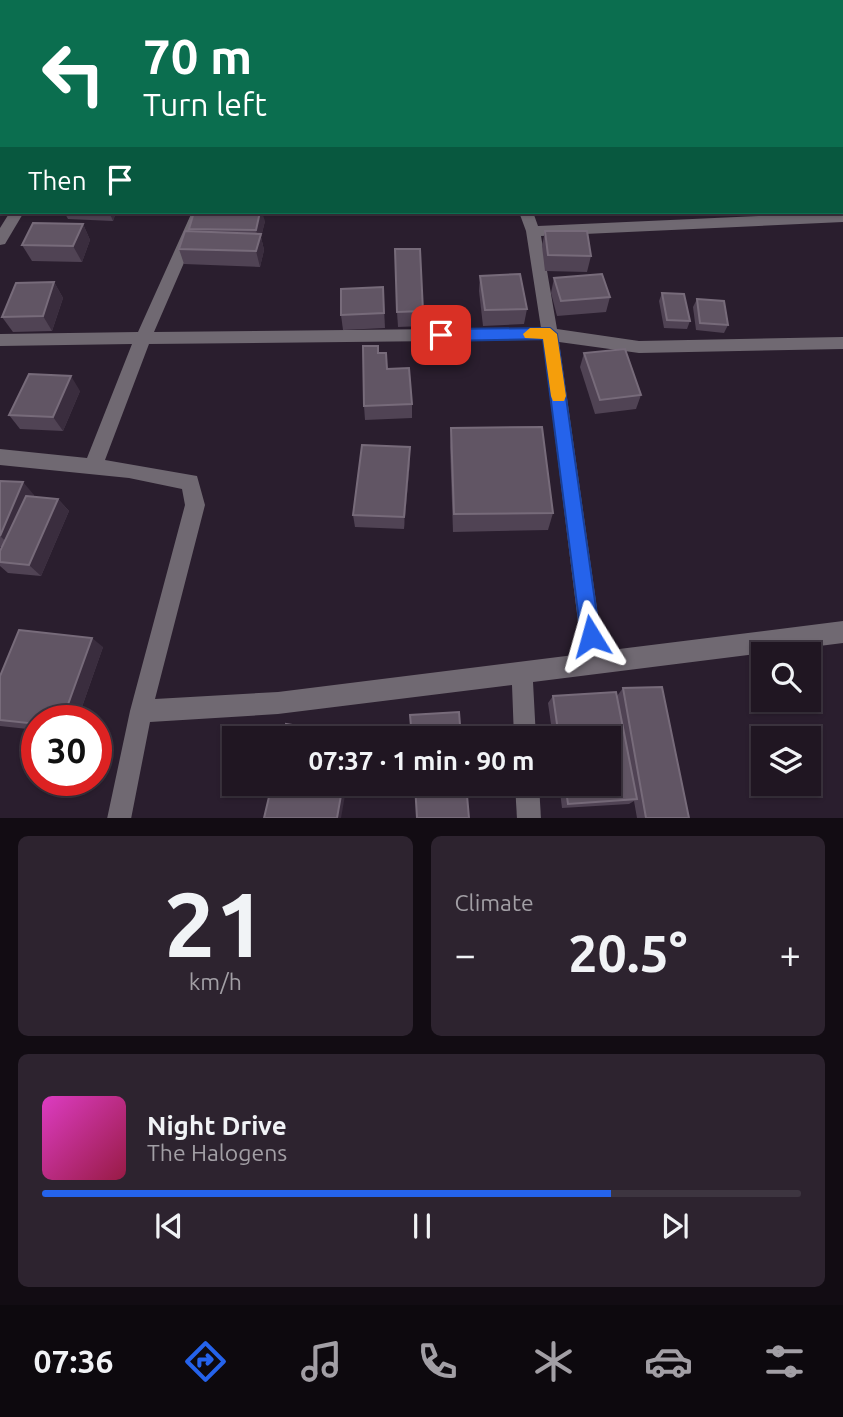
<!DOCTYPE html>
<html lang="en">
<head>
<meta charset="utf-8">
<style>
	:root { --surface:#201622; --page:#2d232f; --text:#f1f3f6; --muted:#a29fa5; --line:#3d3540; --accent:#2563eb }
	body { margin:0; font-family:Ubuntu,sans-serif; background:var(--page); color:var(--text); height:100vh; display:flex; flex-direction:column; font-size:26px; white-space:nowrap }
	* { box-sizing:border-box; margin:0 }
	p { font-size:23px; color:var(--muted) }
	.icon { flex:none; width:38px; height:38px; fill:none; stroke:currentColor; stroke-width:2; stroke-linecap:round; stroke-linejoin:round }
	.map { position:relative; height:818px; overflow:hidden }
	.details { display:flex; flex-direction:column; gap:18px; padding:18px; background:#120c13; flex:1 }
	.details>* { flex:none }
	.top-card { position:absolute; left:0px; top:0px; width:844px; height:214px; box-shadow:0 2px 5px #0004,0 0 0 2px var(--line); background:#0b6e4f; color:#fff; overflow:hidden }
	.tools { position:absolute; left:751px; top:642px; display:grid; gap:14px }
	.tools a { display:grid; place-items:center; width:70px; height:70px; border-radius:0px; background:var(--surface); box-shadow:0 2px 5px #0004,0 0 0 2px var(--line); font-size:35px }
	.speed { position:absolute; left:21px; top:705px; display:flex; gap:14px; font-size:35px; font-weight:700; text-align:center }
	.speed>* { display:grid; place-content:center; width:91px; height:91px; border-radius:50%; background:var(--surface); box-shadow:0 2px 5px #0004,0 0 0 2px var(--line); line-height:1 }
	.speed .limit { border:10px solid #d22; background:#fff; color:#111 }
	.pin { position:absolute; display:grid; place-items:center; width:60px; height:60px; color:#fff; margin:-30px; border-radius:14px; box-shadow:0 4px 10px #0006 }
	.me { position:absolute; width:77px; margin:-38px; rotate:352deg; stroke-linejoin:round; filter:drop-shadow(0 0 5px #0008) }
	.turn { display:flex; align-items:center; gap:24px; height:147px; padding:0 28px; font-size:32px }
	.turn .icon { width:91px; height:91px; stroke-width:2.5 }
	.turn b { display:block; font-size:49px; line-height:60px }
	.then { display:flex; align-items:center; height:66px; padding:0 28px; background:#0003; gap:14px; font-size:26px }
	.big { font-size:52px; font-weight:600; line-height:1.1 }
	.details .widget { flex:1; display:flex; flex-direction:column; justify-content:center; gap:10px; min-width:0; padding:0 24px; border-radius:10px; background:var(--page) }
	.details .dial { align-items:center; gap:0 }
	.dial b { font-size:91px; line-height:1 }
	.song { display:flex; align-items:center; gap:21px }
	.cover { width:84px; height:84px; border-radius:10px; background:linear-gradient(135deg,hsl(310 70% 55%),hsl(340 70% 35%)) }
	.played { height:7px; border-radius:4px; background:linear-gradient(90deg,var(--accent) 75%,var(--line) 75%) }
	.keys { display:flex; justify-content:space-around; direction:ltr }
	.heat { display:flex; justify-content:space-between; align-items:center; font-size:38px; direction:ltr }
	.details .tiles { flex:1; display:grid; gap:18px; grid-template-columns:1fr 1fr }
	.widget:last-child { grid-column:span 2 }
	.trip { position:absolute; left:222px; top:726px; width:399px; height:70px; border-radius:0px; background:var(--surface); box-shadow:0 2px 5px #0004,0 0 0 2px var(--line); font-weight:600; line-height:70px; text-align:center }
	.tabs { display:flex; height:112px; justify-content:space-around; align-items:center; background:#0d090e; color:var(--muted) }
	.tabs .icon { width:49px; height:49px }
	.tabs .current { color:var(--accent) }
	.tabs b { font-size:32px; color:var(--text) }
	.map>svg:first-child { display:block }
</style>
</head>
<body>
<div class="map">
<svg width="843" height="819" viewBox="0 0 843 819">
	<rect width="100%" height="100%" fill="#2a1e2e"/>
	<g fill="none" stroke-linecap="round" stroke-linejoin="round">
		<g fill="#706972" fill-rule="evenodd">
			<rect x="3" y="0" width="10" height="2"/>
			<rect x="115" y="0" width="10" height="2"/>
			<path d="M288,0H298L287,2Z"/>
			<path d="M0,20H2L0,29Z"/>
			<rect x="842" y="130" width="1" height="8"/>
			<path d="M10,212H24L5,244L0,245V228Z"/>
			<path d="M192,212H206L154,332L541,328L526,231L519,212H533L538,226L843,212V222L541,236L557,329L639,341L843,337V349L639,353L559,342L603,651L843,621V643L533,682L536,738H514L512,685L278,714L150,722L131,819H107L130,711L185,505L182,489L129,478L0,465V449L87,458L132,344L0,346V334L138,332ZM543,340L582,654L278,692L155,699L205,505L197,476L105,460L149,344Z"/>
			<path d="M515,784H539L541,819H517Z"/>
		</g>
	</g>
	<g fill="#504354">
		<rect x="842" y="54" width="1" height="40"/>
		<path d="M842,163H843V202L842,200Z"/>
		<path d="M64,212H116L113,221L68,219Z"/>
		<path d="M265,221L261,237L264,250L260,267L184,264L179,249L190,232L189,229Z"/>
		<path d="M83,224L90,240L82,262L32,261L22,245Z"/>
		<path d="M545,231L591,256L587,272L545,271L542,246Z"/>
		<path d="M480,276L527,309L524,324L483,326L479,291Z"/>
		<path d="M554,278L610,297L606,312L557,316L551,293Z"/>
		<path d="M54,282L63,298L52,331L13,332L2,317Z"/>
		<path d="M383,287L385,328L343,330L341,315Z"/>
		<path d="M662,293L690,321L687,329L664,328L659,301Z"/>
		<path d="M697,299L728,325L724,333L696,330L693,307Z"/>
		<path d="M423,311V326L398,327L397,312Z"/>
		<path d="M378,353L387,369L412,404V418L365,420L364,406Z"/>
		<path d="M584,353L641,395L636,409L595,414L580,367Z"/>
		<path d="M80,391L63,431L20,429L9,415Z"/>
		<path d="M451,428L553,513L548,530L453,532L450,447Z"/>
		<path d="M410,447V461L404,529L355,527L353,515Z"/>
		<path d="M0,481L34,495V497L58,499L69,511L41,576L8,573L0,566V551L2,547H0Z"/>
		<path d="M103,647L77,721H37V730L0,726V676Z"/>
		<path d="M623,688L689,818H637L634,801L629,804L562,808L559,784H609V738H553L548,703L553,696H617Z"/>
	</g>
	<g fill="#3a2d3e">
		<path d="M109,212H116L113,221Z"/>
		<path d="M260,212H262L265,221L261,237L264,250L260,267L256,251L259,242L256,230Z"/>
		<path d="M83,224L90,240L82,262L73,246Z"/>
		<path d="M54,282L63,298L52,331L43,316Z"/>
		<path d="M71,376L80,391L63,431L53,417Z"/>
		<path d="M410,447V461L404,529V517Z"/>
		<path d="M23,482L34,495L13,548L0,536Z"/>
		<path d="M58,499L69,511L41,576L29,565Z"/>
		<path d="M92,638L103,647L77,721H62Z"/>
		<path d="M343,784H347L341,818H337Z"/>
	</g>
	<g fill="#615564" stroke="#776b7a" stroke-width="2">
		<path d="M53,0H96L95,2H53Z"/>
		<path d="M723,0H747L748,2H724Z"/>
		<rect x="842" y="54" width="1" height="25"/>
		<rect x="0" y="128" width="2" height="14"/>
		<path d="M194,212H260L256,230L189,229Z"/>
		<path d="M33,223L83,224L73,246L22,245Z"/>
		<path d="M185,231L261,234L256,251L179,249Z"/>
		<path d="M545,231H587L591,256L548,255Z"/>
		<path d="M395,249H420L423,311L397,312Z"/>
		<path d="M520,274L527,309L485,310L480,276Z"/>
		<path d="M602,274L610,297L561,301L554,278Z"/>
		<path d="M54,282L43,316L2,317L16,283Z"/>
		<path d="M383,287L384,313L341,315V289Z"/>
		<path d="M662,293L684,294L690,321L667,320Z"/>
		<path d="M697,299L724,301L728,325L700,323Z"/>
		<path d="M363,346H378V353H386L387,369L409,368L412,404L364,406Z"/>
		<path d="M625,349L641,395L600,400L584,353Z"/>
		<path d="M29,374L71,376L53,417L9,415Z"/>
		<path d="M542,427L553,513L454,514L451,428Z"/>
		<path d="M362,445L410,447L404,517L353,515Z"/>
		<path d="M0,481L23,482L0,536Z"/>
		<path d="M26,496L58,499L29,565L0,562V551Z"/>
		<path d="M19,630L92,638L62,721H37V724L0,720V676Z"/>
		<path d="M662,687L689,818H646L623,688Z"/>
		<path d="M616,692L637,799L568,804L565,784H609V738H559L553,696Z"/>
		<path d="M459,712L461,738H412L410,715Z"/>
		<path d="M286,724L352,734L351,738H283Z"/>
		<path d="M272,784H343L337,818H264Z"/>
		<path d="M415,784H466L469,818H417Z"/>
	</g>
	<path fill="#2563eb" stroke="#184099" stroke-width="2" d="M550,328L557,334L600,636L598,643L591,645L584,643L581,636L543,339L441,341L434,335L441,329Z"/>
	<path fill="#f59e0b" d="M530,328H550L557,334L566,396L564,401H553L551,396L543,339L525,338L523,334Z"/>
</svg>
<div class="tools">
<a><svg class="icon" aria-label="search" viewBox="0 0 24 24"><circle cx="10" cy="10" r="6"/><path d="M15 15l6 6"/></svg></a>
<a><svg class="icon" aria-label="layers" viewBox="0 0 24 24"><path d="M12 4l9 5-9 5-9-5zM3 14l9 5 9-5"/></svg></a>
</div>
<div class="speed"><div class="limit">30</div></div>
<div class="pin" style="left:441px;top:335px;background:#d93025"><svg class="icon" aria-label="arrive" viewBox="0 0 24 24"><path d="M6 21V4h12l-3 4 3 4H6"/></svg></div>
<svg class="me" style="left:591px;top:636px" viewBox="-20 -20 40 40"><path d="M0-17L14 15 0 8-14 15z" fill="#2563eb" stroke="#fff" stroke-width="4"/></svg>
<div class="trip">07:37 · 1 min · 90 m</div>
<div class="top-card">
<div class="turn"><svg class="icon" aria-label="left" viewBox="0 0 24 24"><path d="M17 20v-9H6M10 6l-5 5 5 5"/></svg><div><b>70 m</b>Turn left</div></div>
<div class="then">Then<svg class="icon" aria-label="arrive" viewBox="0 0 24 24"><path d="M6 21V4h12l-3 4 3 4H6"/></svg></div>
</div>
</div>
<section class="details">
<div class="tiles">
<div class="widget dial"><b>21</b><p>km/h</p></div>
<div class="widget"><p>Climate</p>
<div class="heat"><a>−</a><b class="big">20.5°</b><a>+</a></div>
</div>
<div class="widget">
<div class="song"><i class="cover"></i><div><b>Night Drive</b><p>The Halogens</p></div></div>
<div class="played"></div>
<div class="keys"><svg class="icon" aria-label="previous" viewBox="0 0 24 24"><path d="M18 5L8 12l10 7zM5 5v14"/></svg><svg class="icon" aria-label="pause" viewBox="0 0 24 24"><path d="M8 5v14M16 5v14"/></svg><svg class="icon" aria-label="next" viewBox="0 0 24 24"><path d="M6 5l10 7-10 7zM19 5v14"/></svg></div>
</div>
</div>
</section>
<nav class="tabs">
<b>07:36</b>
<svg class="icon current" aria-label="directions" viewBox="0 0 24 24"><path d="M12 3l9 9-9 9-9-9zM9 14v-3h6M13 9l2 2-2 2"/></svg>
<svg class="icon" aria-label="music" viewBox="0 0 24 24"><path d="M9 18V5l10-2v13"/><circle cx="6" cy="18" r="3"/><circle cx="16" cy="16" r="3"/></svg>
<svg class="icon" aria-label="phone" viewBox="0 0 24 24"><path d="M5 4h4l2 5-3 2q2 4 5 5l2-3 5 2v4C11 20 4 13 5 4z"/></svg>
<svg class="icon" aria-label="climate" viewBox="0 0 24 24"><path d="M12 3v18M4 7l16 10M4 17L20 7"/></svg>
<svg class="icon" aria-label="car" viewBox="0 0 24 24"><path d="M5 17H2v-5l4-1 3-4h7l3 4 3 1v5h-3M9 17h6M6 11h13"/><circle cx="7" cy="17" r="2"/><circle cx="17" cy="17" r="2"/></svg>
<svg class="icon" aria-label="filters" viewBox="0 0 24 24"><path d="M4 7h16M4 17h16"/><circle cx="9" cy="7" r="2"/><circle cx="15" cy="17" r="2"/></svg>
</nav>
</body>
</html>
